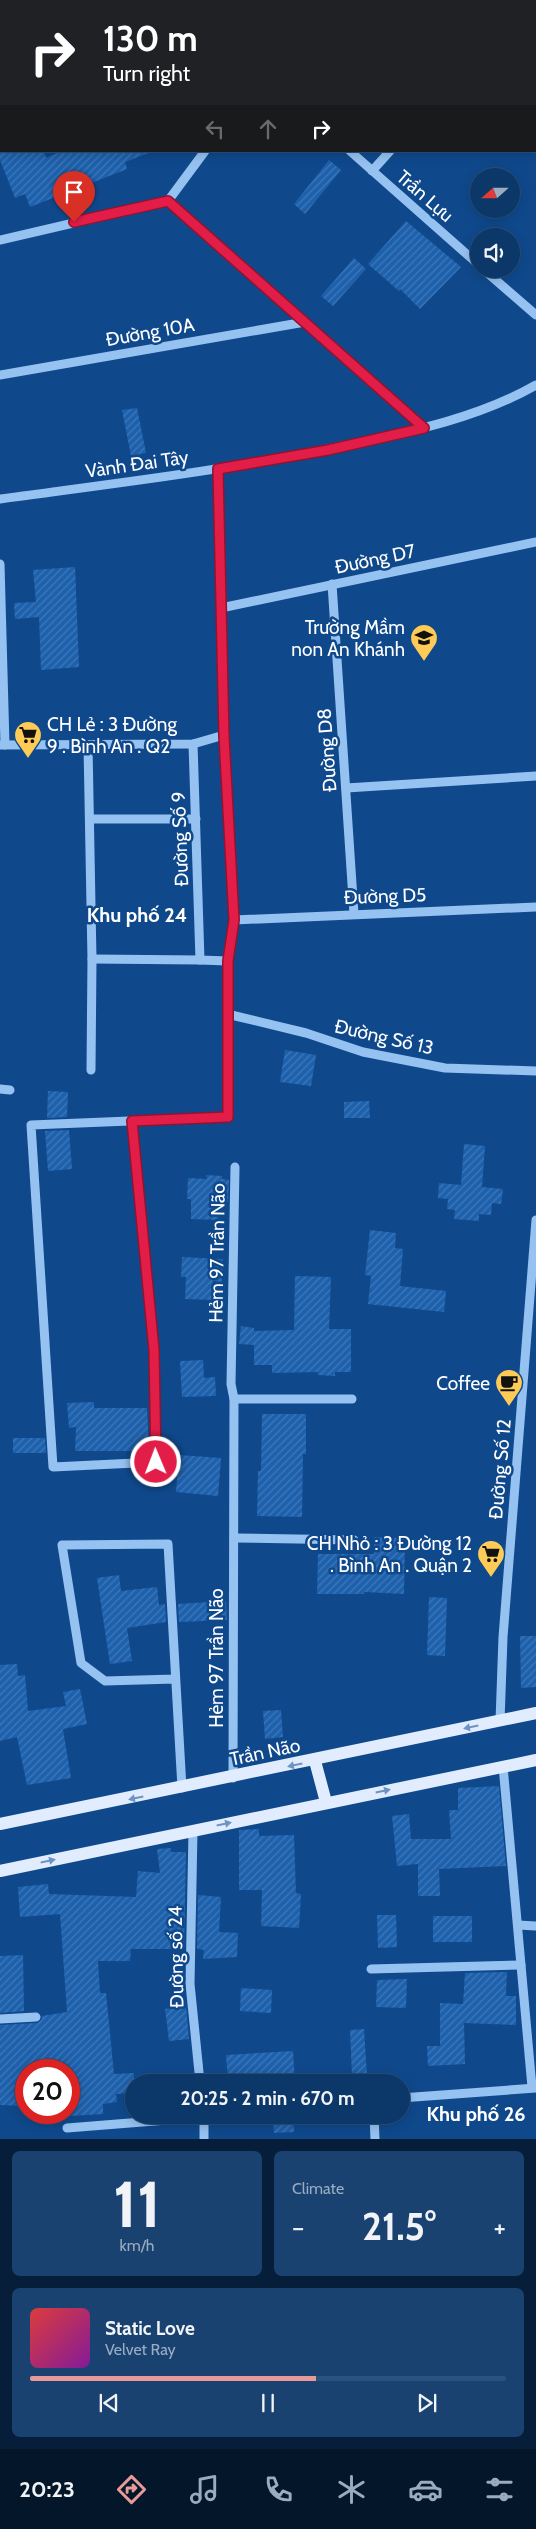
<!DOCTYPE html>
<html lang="en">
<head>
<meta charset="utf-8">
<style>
	:root { --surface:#0b3769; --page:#194271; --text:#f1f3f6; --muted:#9aacc0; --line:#2b517d; --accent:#e69b98 }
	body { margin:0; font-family:Cabin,sans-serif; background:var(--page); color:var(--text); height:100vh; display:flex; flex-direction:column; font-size:19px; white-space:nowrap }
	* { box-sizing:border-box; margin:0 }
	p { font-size:16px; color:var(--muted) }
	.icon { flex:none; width:28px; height:28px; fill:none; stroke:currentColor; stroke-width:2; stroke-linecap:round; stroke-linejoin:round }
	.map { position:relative; height:2139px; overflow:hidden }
	.side { display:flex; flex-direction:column; gap:12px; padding:12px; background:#061e3a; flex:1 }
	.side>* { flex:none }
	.top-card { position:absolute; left:0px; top:0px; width:536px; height:152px; box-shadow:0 2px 12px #0003,0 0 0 1px var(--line); background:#202124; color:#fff; overflow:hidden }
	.needle { width:32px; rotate:249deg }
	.controls { position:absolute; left:470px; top:168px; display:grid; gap:10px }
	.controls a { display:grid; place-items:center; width:50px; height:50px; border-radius:50%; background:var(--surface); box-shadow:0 2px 12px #0003,0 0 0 1px var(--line); font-size:25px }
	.speed { position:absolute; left:15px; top:2059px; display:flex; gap:10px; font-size:25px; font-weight:700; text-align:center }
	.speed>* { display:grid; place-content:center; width:65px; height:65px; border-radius:50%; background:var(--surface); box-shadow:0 2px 12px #0003,0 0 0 1px var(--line); line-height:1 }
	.speed .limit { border:8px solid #d22; background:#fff; color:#111 }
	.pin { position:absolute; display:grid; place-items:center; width:42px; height:42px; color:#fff; margin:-51px -21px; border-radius:50% 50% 50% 0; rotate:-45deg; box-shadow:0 0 5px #0007 }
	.pin .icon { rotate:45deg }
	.me { position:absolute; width:55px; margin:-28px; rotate:359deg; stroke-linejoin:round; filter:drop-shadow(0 0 4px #0008) }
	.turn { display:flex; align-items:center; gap:18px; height:105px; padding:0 20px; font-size:22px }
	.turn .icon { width:65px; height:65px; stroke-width:2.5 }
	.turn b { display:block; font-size:35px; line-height:42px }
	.lanes { display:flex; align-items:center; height:48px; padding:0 20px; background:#0003; justify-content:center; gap:25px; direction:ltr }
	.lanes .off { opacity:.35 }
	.big { font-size:38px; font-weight:700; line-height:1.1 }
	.side .tile { flex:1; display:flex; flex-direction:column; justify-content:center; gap:8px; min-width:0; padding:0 18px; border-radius:8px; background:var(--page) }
	.side .dial { align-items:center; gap:0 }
	.dial b { font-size:65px; line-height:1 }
	.song { display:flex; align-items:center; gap:15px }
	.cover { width:60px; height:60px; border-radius:8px; background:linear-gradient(135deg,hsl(0 70% 55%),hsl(290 70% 35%)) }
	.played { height:5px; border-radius:2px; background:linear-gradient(90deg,var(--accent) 60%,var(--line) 60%) }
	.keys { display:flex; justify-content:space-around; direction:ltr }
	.heat { display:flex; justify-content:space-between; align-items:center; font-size:28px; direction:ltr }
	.side .tiles { flex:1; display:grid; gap:12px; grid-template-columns:1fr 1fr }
	.tile:last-child { grid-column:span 2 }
	.trip { position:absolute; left:125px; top:2074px; width:285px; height:50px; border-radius:25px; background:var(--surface); box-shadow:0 2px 12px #0003,0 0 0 1px var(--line); font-weight:700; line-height:50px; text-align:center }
	.menu { display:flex; height:80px; justify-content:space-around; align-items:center; background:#04162a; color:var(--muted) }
	.menu .icon { width:35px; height:35px }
	.menu .active { color:var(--accent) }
	.menu b { font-size:22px; color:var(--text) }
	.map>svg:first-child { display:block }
</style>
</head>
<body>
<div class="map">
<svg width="536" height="2139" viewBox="0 0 536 2139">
	<defs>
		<pattern id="building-hatch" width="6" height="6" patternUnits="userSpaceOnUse" patternTransform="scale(1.25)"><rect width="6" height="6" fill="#1d60ac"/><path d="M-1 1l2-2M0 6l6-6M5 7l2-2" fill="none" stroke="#3f78b8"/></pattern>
	</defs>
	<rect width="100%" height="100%" fill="#0f498c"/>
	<g fill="url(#building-hatch)">
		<path d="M0,151H44L46,158L62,151L151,152L125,162L127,169L30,207L25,194L15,198L0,160Z"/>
		<path d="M329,160L341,170L305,214L294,204Z"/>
		<path d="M406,221L461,267L420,309L400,289L399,291L368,264Z"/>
		<path d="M354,258L366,269L333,306L321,296Z"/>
		<path d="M137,408L146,453L131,456L122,410Z"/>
		<path d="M75,567L79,667L41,670L39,617L15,619L14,603L36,602L33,570Z"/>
		<path d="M285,1050L316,1055L311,1086L280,1082Z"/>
		<path d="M48,1091L68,1092L67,1117L47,1118Z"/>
		<path d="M369,1101L370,1118H344V1102Z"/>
		<path d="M69,1130L72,1169L48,1171L45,1131Z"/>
		<path d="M464,1144L485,1146L482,1187L503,1189L501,1204L492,1203L491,1215L479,1214V1221L454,1219L455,1210L447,1209L448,1199L438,1198L439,1183L461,1185Z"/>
		<path d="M206,1175L222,1176V1179L229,1180L228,1202H219L218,1220L191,1219V1199H187L188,1178L207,1179Z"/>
		<path d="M370,1230L396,1233L395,1248L403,1249L400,1286L446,1291L444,1312L368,1304L371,1276L365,1275Z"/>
		<path d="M182,1257L223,1259L222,1282L213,1281V1300L185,1299L186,1277H181Z"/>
		<path d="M295,1276L331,1277L329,1329H351V1372H335V1376L318,1375V1372L272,1373V1365H254V1345L239,1344L241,1326L254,1328V1331L294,1330Z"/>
		<path d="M203,1360L204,1378L215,1377L216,1396L182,1397L180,1361Z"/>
		<path d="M94,1402V1408H147L149,1451H75L76,1427L69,1428L67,1403Z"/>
		<path d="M262,1414H306V1454H303L302,1517L257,1516L258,1471H261Z"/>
		<path d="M13,1438H45L46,1453H13Z"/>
		<path d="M179,1455L221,1458L218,1496L176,1492Z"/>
		<path d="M374,1537L405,1538L404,1594L364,1592V1594H317L318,1554H374Z"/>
		<path d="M119,1575L121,1591L157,1587L159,1605L165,1604L166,1622L127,1628L132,1661L110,1664L97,1578Z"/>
		<path d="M429,1597L447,1598L445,1656L427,1655Z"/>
		<path d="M226,1601L227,1620L179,1622L178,1604Z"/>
		<path d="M520,1636H536V1687L521,1688Z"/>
		<path d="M17,1664L18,1676L25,1675L28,1711L66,1706L63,1692L80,1689L87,1724L63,1729L71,1778L27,1785L17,1737L0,1741V1665Z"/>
		<path d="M281,1710L283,1737L265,1739L263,1711Z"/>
		<path d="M499,1786L506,1866L439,1869L440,1896H418V1864L397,1866L392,1816L409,1814L411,1839H451L449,1810H458V1788Z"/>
		<path d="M259,1829V1836L294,1835L296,1893L301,1894L299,1928L261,1926L262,1890H239V1830Z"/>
		<path d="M171,1848V1852H186L184,1949H131L130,1961H98L100,1993H106L114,2074L134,2073V2093L116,2094L117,2102L103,2104V2114L70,2116L69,2070H26V2106L0,2105V2025L37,2023L41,2020L42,2016L67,2012L60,1914L20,1917L18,1887L48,1884L49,1894L136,1897L138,1871L160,1873L157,1849Z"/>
		<path d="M198,1895L221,1897L219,1932L238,1933L237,1957L203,1959L204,1950L197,1949Z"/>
		<path d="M377,1915H396L397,1947L378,1948Z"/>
		<rect x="433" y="1916" width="39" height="26"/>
		<path d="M23,1955L24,2011L0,2013V1956Z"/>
		<path d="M507,1972L506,1996H516V2025L464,2023L465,2064L428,2066L427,2046H440V2003L463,2004L465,1973Z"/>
		<path d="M407,1979L406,2008L376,2007L377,1980Z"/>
		<path d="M241,1988L272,1990L271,2013L240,2011Z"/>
		<path d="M186,2006L189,2039L169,2041L165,2009Z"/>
		<path d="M364,2029L367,2075L352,2076L350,2030Z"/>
		<path d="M293,2051L295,2082H228L226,2055Z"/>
		<path d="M273,2115H293L294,2132L274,2133Z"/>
	</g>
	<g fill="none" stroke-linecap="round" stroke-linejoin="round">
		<g stroke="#96c2f2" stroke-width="9">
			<path d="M178,0L179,1"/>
			<path d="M331,1L332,0"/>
			<path d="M529,1L530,0"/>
			<path d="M350,151L479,265"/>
			<path d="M372,171L390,151"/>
			<path d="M168,201L424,428"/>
			<path d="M0,240L168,201L205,151"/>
			<path d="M483,269L536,315"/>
			<path d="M0,375L305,322"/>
			<path d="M218,469L224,735L234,920L228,961"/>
			<path d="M0,499C118,483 236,469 352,444C414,431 480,417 536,385"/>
			<path d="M0,564L5,745"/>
			<path d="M332,584L354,914"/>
			<path d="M221,608L536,542"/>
			<path d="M0,745L193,744L224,735"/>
			<path d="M88,745L92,959L91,1070"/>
			<path d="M346,788L536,776"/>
			<path d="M90,819H196"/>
			<path d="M234,920L536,907"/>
			<path d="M92,959L200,960"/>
			<path d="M227,1014L306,1033L363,1052L445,1068L536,1071"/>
			<path d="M0,1089L10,1090"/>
			<path d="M132,1121L154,1350L156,1462L53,1467L31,1125L228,1117V961L200,960L193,744"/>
			<path d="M234,1399H352"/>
			<path d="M234,1538L354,1540"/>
			<path d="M175,1679L105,1681L81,1663L62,1545L168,1544L182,1788"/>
			<path d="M500,1721L503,1637L536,1220"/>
			<path d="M503,1766L532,2087"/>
			<path d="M233,1778L234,1399L231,1384L235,1167"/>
			<path d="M193,1831L190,1984L200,2082"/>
			<path d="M518,1925L536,1926"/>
			<path d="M371,1969L521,1965"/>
			<path d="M0,2019L36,2017"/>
			<path d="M401,2098L536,2088"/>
			<path d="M374,2115L375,2139"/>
			<path d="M67,2128L230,2115"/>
			<path d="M204,2139V2115"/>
		</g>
		<g stroke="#e1edff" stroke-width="12">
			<path d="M315,1761L326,1802"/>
			<path d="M0,1824L536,1713"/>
			<path d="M0,1871L536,1760"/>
		</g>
	</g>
	<defs><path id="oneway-solid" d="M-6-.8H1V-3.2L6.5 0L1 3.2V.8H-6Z" transform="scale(1.25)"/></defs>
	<g fill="#6d93c0">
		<use href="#oneway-solid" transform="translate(471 1727) rotate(168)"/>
		<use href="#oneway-solid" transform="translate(295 1765) rotate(168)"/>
		<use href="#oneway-solid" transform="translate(383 1791) rotate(-12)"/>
		<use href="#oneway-solid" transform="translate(136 1798) rotate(168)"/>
		<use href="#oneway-solid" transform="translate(224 1824) rotate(-12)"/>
		<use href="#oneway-solid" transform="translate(48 1861) rotate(-12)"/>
	</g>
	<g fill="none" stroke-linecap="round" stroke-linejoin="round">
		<defs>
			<path id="route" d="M74,222L168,201L424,428L328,450L218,469L224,736L234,920L228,961V1117L132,1121L154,1350L156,1462"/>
		</defs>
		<use href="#route" stroke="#92132f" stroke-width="12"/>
		<use href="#route" stroke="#e11d48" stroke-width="9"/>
	</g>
	<defs>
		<symbol id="school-pin" viewBox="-11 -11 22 30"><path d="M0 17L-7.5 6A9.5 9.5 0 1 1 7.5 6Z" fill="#ffcb57" stroke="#0f498c"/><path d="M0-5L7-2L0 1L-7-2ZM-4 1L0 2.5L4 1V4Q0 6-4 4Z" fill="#111"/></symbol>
		<symbol id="supermarket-pin" viewBox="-11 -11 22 30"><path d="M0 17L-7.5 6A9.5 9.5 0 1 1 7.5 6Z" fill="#ffcb57" stroke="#0f498c"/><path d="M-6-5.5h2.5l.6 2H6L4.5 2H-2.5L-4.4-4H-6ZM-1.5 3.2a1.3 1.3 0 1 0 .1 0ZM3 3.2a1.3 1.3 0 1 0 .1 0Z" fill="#111"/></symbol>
		<symbol id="cafe-pin" viewBox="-11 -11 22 30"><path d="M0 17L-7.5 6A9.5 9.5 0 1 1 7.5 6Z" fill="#ffcb57" stroke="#0f498c"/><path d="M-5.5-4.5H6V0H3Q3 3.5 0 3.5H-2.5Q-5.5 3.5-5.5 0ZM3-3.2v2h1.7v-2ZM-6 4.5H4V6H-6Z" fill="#111"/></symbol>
	</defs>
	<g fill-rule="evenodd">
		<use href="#school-pin" x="408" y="622" width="32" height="43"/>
		<use href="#supermarket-pin" x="12" y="719" width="32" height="43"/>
		<use href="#cafe-pin" x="493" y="1367" width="32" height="43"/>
		<use href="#supermarket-pin" x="475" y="1538" width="32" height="43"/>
	</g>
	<g text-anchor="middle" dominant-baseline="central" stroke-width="5" stroke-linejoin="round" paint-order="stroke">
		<g font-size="19" fill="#fff" stroke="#0f498c">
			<text transform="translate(425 196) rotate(41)">Trần Lựu</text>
			<text transform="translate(150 332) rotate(-10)">Đường 10A</text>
			<text transform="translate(137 464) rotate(-8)">Vành Đai Tây</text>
			<text transform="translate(375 559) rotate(-12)">Đường D7</text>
			<text transform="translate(327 750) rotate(-94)">Đường D8</text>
			<text transform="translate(180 839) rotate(-92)">Đường Số 9</text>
			<text transform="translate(385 896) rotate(-2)">Đường D5</text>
			<text transform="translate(384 1037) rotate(13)">Đường Số 13</text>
			<text transform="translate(217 1253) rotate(-89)">Hẻm 97 Trần Não</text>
			<text transform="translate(500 1469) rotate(-85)">Đường Số 12</text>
			<text transform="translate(216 1658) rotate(-90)">Hẻm 97 Trần Não</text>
			<text transform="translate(265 1752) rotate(-12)">Trần Não</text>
			<text transform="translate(176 1957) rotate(-91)">Đường số 24</text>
		</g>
		<g font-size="19" fill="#fff" stroke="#0f498c" text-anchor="end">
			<text x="405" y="627">Trường Mầm<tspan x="405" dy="22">non An Khánh</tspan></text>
			<text x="47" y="724" text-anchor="start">CH Lẻ : 3 Đường<tspan x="47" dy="22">9 . Bình An . Q2</tspan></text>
			<text x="490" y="1383">Coffee</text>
			<text x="472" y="1543">CH Nhỏ : 3 Đường 12<tspan x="472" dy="22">. Bình An . Quận 2</tspan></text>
		</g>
		<g font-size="20" font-weight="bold" fill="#fff" stroke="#0f498c">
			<text x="137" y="915">Khu phố 24</text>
			<text x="476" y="2114">Khu phố 26</text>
		</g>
	</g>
</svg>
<div class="controls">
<a><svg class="needle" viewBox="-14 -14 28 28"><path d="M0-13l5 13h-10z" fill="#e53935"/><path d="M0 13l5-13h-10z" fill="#9aacc0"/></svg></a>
<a><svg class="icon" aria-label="sound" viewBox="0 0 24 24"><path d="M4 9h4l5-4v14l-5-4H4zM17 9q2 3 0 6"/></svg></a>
</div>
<div class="speed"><div class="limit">20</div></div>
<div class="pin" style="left:74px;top:222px;background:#d93025"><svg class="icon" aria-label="arrive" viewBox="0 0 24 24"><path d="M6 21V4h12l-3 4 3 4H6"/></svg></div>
<svg class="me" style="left:156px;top:1462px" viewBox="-20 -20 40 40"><circle r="17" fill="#e11d48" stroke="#fff" stroke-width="3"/><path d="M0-11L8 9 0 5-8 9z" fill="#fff"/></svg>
<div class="trip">20:25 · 2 min · 670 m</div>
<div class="top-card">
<div class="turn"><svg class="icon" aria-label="right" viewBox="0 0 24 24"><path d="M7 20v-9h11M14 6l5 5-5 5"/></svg><div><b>130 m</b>Turn right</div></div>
<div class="lanes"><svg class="icon off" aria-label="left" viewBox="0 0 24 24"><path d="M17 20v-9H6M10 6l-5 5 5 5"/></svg><svg class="icon off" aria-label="ahead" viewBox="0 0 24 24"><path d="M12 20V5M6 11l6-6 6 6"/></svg><svg class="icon" aria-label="right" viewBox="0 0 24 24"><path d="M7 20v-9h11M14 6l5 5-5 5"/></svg></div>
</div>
</div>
<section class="side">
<div class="tiles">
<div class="tile dial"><b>11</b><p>km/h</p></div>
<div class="tile"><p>Climate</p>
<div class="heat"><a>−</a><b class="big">21.5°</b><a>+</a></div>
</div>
<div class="tile">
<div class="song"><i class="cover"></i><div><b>Static Love</b><p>Velvet Ray</p></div></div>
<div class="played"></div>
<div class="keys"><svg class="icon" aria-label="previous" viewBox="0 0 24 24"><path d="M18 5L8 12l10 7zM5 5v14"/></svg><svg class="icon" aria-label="pause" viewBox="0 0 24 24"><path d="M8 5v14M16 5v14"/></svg><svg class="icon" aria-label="next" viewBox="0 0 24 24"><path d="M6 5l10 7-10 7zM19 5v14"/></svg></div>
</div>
</div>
</section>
<nav class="menu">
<b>20:23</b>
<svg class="icon active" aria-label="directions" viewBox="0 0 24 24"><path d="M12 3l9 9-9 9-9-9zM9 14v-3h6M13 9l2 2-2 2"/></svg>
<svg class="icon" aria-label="music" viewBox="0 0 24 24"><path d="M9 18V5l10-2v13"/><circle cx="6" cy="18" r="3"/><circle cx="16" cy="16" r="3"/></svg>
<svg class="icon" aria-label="phone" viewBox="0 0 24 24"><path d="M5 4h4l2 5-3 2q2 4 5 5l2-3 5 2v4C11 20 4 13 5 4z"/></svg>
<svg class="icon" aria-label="climate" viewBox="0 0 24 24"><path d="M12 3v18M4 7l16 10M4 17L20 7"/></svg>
<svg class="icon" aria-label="car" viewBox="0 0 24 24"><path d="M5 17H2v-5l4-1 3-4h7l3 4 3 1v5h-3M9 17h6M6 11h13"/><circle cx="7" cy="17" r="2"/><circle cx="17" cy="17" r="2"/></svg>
<svg class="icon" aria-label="filters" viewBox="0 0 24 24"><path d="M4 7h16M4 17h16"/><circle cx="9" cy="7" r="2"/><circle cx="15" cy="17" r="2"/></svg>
</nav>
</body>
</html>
